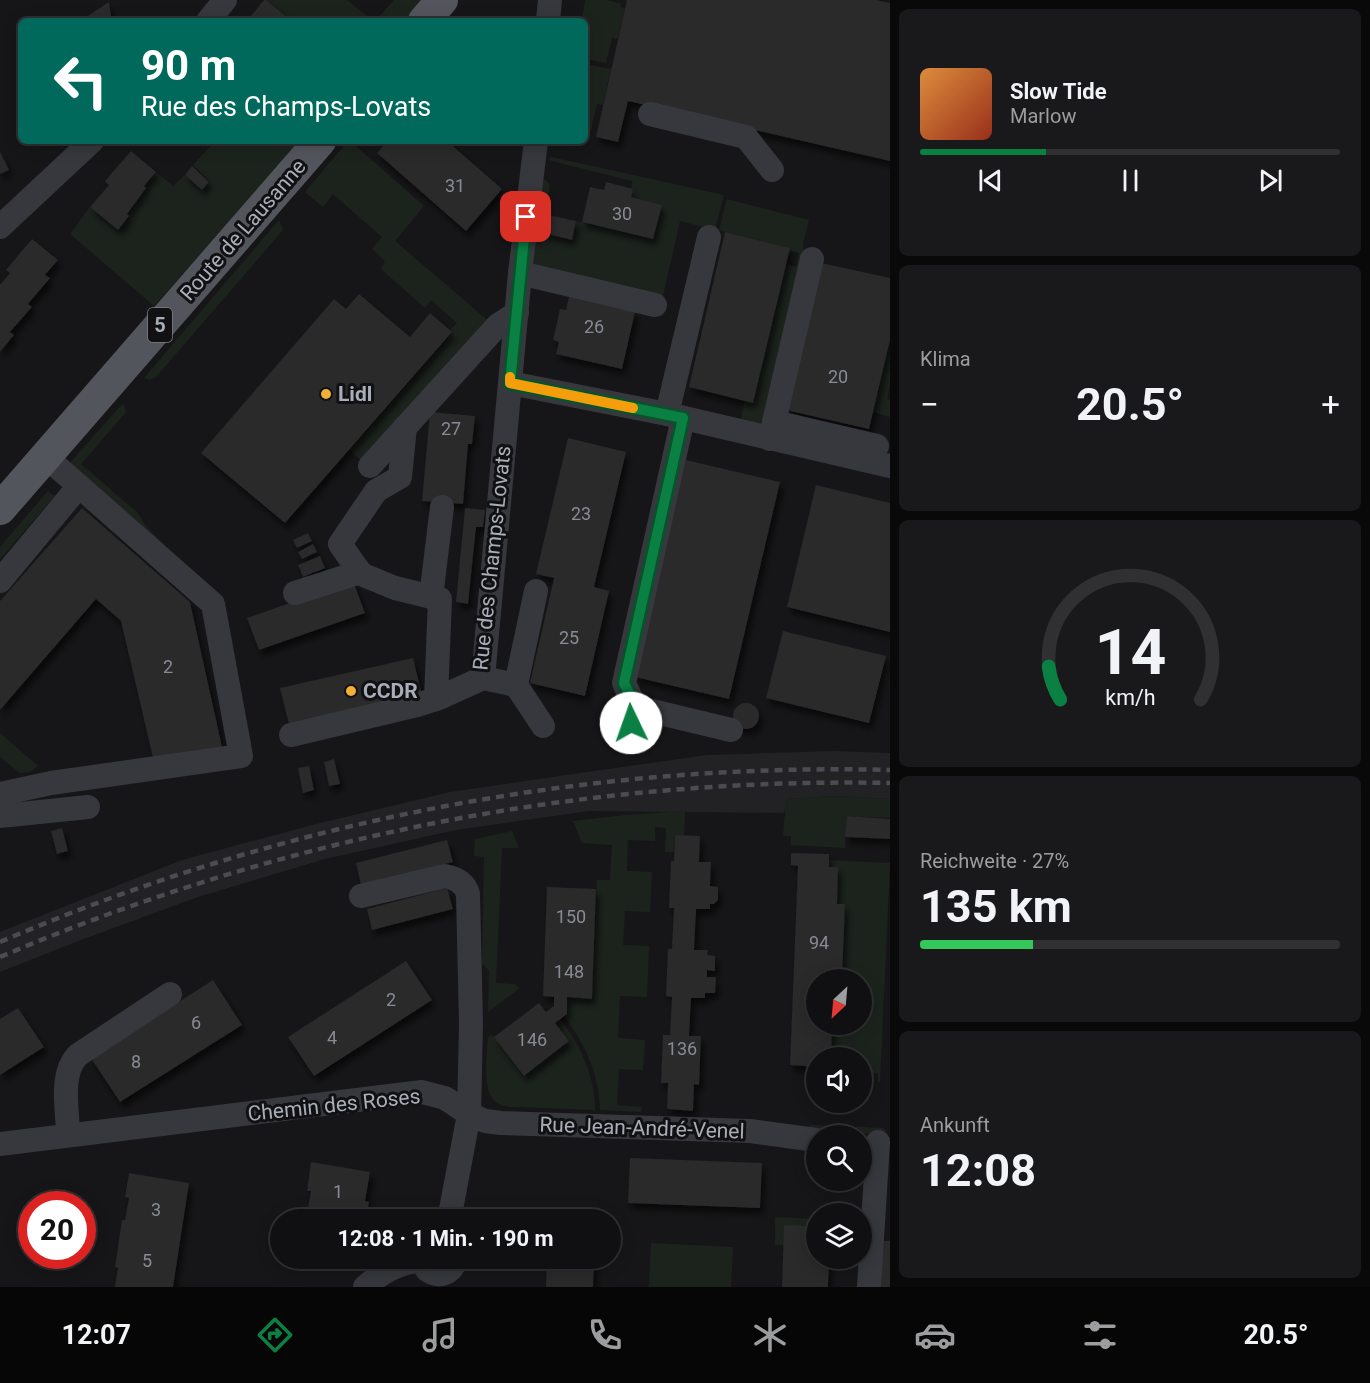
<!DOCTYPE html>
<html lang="de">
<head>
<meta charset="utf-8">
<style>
	:root { --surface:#101012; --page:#19191b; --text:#f1f3f6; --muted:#9c9d9f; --line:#303032; --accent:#0b8043 }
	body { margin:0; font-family:Roboto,sans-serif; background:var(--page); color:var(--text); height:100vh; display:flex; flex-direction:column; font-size:22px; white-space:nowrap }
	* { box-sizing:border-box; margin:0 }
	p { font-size:20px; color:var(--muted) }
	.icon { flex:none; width:33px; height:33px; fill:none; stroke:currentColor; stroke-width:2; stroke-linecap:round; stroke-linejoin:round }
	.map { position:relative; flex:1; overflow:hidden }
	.side { display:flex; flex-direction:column; gap:9px; padding:9px; background:#09090a; width:480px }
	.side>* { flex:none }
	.hud { position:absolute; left:18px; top:18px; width:570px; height:126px; border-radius:9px; box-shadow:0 3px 15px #0003,0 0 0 2px var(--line); background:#00695c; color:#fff; overflow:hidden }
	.needle { width:39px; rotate:206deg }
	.tools { position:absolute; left:806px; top:969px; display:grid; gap:12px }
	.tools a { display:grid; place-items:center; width:66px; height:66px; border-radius:50%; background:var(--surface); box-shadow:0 3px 15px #0003,0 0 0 2px var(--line); font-size:30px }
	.speed { position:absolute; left:18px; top:1191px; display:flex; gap:12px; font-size:30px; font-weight:700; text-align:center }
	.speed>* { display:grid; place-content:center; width:78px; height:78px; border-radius:50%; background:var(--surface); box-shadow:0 3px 15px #0003,0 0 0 2px var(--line); line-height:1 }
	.speed .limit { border:9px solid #d22; background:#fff; color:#111 }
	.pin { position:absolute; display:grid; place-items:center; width:51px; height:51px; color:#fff; margin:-26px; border-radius:12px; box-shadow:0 3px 9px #0006 }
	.me { position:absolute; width:66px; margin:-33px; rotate:357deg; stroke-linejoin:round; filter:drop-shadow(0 0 4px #0008) }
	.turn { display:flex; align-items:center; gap:21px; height:126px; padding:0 24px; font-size:27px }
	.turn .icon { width:78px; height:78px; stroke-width:2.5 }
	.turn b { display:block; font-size:42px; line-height:51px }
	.big { font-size:45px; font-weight:700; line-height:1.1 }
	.side .card { flex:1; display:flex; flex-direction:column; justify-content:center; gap:9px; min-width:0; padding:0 21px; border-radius:9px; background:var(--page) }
	.side .dial { align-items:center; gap:0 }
	.dial svg { height:156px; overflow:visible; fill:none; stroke:var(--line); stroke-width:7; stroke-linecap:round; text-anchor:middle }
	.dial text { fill:var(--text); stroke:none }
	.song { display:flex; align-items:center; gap:18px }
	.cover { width:72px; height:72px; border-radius:9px; background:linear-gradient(135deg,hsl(30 70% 55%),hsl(10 70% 35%)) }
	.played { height:6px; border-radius:3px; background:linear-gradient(90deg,var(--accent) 30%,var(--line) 30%) }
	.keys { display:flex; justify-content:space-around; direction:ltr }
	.heat { display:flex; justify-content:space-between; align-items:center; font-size:33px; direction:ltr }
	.charge { height:9px; border-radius:4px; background:linear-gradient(90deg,#34c759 27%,var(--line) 0) }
	.trip { position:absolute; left:270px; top:1209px; width:351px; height:60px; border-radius:30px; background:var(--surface); box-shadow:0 3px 15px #0003,0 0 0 2px var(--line); font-weight:700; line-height:60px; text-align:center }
	.dock { display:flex; height:96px; justify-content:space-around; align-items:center; background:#060607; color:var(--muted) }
	.dock .icon { width:42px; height:42px }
	.dock .current { color:var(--accent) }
	.dock b { font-size:27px; color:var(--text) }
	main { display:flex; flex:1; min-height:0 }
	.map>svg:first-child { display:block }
</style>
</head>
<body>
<main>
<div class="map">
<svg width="890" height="1287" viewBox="0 0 890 1287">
	<defs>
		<filter id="shadow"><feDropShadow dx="3.5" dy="6" stdDeviation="3" flood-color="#0009"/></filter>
	</defs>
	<rect width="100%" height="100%" fill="#161618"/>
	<path fill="#222225" d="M834,751L890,753V799L833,796L787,799L784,813L589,811L456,830L325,859L198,897L81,940L0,972V932L182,860L316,824L450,792L580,773L707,755Z"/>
	<g fill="#1c231d">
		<path d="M266,0H347L373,21H290L291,19Z"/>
		<path d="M394,0H426L407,21H375Z"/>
		<path d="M585,0H607L621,4L620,7L625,8L618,39L612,38L606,63L585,59V21H582Z"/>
		<path d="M585,64L611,69L603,105L597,104L591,130L585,129Z"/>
		<path d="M215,141H302L154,306L70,234L90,207L118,230L129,217L127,214L146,188L144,186L156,172L173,186L185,175L202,190L210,182L193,165Z"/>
		<path d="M348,141H350L424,206L395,241L492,324L364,463L350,450L452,333L450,330L457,323L431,300L425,308L381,269L385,261L372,249L382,237L333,194L323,207L305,192Z"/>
		<path d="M551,157L724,195L715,230L680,221L663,296L539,266L532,263L542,179L546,180L550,186L544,213L548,215L544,233L571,240L576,221L653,239L661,205L631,197L632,181L548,160Z"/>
		<path d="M727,199L809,220L803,243L804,259L769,408L758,427L740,422L745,401L753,402L786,264L796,267L799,253L789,250V248L719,230Z"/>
		<path d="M279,220L283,230L156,377L150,380L144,378Z"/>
		<path d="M890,341V385L887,399L890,400V417L873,412Z"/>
		<path d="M123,403L126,412L81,464L138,513L145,525L170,551L70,463Z"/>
		<path d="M48,491L55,496L0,559V547Z"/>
		<path d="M0,733L38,766L29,772L20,773L0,757Z"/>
		<path d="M833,796L890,799V818L847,816L845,848L791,845V836H783L786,799Z"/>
		<path d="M685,811L684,836L675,835L674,852H665L666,828L655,827V841L628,840L627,871L652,872L650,912L625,911L623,945L649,946L647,997L620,996L618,1038L645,1040L643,1070L619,1069L617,1105L642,1107L641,1112L600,1110C600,1075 585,1044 564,1016L567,1014V997L592,998L597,880H610L612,845L582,843L573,821L625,815Z"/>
		<path d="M512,831L519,848H502L496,983L514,984L520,988L488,1012L489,970L482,964L484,857L474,856L475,839Z"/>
		<path d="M829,860L890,863L880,1082H878V1073H861V1058L831,1057L832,1027L840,1028V1025L861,1024V980L842,979L845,905L837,904L838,868L829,867Z"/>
		<path d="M560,1019C581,1046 595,1076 595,1110L516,1107C510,1107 503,1107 497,1103C481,1093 487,1054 488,1037L491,1035L494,1037L524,1076L569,1041L555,1023Z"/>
		<path d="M810,1125L883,1128L886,1131L883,1134L811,1132L807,1128Z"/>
		<path d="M775,1217L816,1219V1226L785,1225L784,1245H775Z"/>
		<path d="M651,1243L733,1247L731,1287H649Z"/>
	</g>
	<g fill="#29292c" filter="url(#shadow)">
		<path d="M264,0H266L291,20L247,21Z"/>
		<path d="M627,0H876L890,3V161L628,101L618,142L596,137Z"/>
		<path d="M109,2L111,16L114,21H80Z"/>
		<path d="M388,141H447L502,189L466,231L377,153Z"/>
		<path d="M131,151L156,172L144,186L146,188L127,214L129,216L118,230L90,207L109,185L105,181Z"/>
		<path d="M0,152L9,170L0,174Z"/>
		<path d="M192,166L209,182L202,190L185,175Z"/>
		<path d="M606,182L633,189L631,197L662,205L653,239L582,222L590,187L604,190Z"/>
		<path d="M548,215L576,221L572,240L543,233Z"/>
		<path d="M725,232L790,248L753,403L689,387Z"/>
		<path d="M32,239L58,260L45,275L50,278L28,304L32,307L10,332L14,335L0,352V285L10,273L6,270Z"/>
		<path d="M821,263L890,278V340L869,429L786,410Z"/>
		<path d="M359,294L410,337L430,313L452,332L285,523L201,453L334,299L346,309Z"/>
		<path d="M569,297L635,312L622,369L556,354L559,342L553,340L560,309L566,310Z"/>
		<path d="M430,412L475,416L472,444H468L463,504L422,501Z"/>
		<path d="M568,438L626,452L594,587L609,591L585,696L530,683L554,578L536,574Z"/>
		<path d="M686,460L780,482L729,699L635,677Z"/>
		<path d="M816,485L890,503V632L787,607Z"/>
		<path d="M82,508L190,602L222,747L154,762L121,621L96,599L0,710V601Z"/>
		<path d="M465,508L485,510L483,527H476L468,604L456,602Z"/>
		<path d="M308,533L312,541L297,548L293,540Z"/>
		<path d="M313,544L317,552L302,559L298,552Z"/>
		<path d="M320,556L325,568L303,577L298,565Z"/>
		<path d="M353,581L365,613L259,650L247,618Z"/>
		<path d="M783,631L886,656L869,723L766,698Z"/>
		<path d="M413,658L422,695L289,724L280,688Z"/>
		<circle cx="746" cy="716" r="13"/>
		<path d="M334,759L340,784L329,786L324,762Z"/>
		<path d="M309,766L314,790L303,793L298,768Z"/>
		<path d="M847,816L890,819V839L845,837Z"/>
		<path d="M62,828L68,851L57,854L51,831Z"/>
		<path d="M675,835L700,836L699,862H711L710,886L718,887V900L714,904H710V909H696L694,950H708L707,955L715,956V971L707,970V977H716L715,993H705V998H691L689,1036H701L699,1085L694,1084L693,1111L667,1109L668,1083H661L663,1035H670L672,997L666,996L668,949H672L674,908H669L671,861H674Z"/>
		<path d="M447,840L453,862L361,885L356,863Z"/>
		<path d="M791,853L829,854V867H838L837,904H845L842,980H816V1024H840V1028L832,1027L831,1058H816V1067L790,1065L798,866L791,865Z"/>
		<path d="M547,887L596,889L592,999L567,997V1014L555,1023L569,1041L524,1076L494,1037L539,1003L546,1012L554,1006V997L543,996Z"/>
		<path d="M447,888L453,909L372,930L367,909Z"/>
		<path d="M406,961L432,1000L314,1076L288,1037Z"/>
		<path d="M213,980L242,1025L120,1102L91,1058Z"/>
		<path d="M18,1008L44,1047L0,1075V1019Z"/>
		<path d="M630,1158L762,1163L760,1208L628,1203Z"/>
		<path d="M311,1162L370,1172L365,1201L369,1202L366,1220H306L311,1191H307Z"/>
		<path d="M129,1173L189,1183L173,1287H115L118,1268L115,1267L122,1220H125L129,1198L125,1197Z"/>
		<path d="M784,1225L816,1226V1258H829L828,1287H782Z"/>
		<path d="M882,1241H890V1287H881Z"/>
		<path d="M547,1258H594L593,1287H546Z"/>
	</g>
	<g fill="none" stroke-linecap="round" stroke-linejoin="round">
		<g stroke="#37383d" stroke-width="24">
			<path d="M208,21L225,0"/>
			<path d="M548,21L550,0"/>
			<path d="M650,114L746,137L772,170"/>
			<path d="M0,227L92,141"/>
			<path d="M520,273L655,305"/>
			<path d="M510,383L667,414L890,466"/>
			<path d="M667,414L709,237"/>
			<path d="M683,418L624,683L635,707L731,730"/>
			<path d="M774,422L877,446"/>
			<path d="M405,427L400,477L376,491L340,544L361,574L395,588L440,599L436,699"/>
			<path d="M770,439L812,259"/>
			<path d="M370,466L498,325L517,313"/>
			<path d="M0,581L79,486L46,457"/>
			<path d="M295,593L360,572"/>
			<path d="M431,597L442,507"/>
			<path d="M483,678L520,273L536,141"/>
			<path d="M483,678L516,685L536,591"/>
			<path d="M516,685L543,726"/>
			<path d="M291,735L417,705L439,698L483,678"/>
			<path d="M627,739L635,707"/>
			<path d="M0,794L51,783L241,756L213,604L79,486"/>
			<path d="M0,816L88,807"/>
			<path d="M361,896L445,876C456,878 465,883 468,894L471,1024L469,1114L449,1220"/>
			<path d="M68,1135C68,1110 59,1074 78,1055L170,994"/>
			<path d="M0,1144L422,1092L445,1098L469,1114L485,1121L501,1123L750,1131L816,1140"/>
			<path d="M422,1258L427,1270C440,1279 453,1273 456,1258"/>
			<path d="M365,1287C383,1271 398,1263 422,1260"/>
			<path d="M869,1287L878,1142"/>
		</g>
		<g stroke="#53555c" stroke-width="32">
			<path d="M424,21L442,0"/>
			<path d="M0,509L320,141"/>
		</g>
		<g stroke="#4a4c52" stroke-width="4.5" stroke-dasharray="8 6" stroke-linecap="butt">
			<path d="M0,942C279,822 586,762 890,770"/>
			<path d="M0,957C282,837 584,777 890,783"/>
		</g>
	</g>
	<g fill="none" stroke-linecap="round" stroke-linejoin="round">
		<defs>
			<path id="route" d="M526,217L510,383L683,418L624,683L636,707L631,723"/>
		</defs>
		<use href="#route" stroke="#07532c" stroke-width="15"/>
		<use href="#route" stroke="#0b8043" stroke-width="10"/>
		<path stroke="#f59e0b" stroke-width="10" d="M510,377V383L633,408"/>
	</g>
	<g fill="#f2b134" stroke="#111113" stroke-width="2">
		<circle cx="326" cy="394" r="6"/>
		<circle cx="351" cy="691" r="6"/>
	</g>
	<g text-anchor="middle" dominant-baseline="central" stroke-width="6" stroke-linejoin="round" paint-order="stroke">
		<g font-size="18" fill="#888b94">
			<text x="455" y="185">31</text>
			<text x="622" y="213">30</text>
			<text x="594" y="326">26</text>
			<text x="838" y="376">20</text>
			<text x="451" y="428">27</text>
			<text x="581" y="513">23</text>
			<text x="569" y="637">25</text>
			<text x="168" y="666">2</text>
			<text x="571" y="916">150</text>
			<text x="819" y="942">94</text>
			<text x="569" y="971">148</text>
			<text x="391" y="999">2</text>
			<text x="196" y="1022">6</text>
			<text x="332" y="1037">4</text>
			<text x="532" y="1039">146</text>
			<text x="682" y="1048">136</text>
			<text x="136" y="1061">8</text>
			<text x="338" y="1191">1</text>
			<text x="156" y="1209">3</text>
			<text x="147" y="1260">5</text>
		</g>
		<rect fill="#111113" stroke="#7b7e86" stroke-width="1.5" x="148" y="308" width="24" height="34" rx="4.5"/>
		<g font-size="20" font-weight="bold" fill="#a8adb8">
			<text x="160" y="325">5</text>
		</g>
		<g font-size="21" fill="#a8adb8" stroke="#111113">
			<text transform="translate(243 230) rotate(-49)">Route de Lausanne</text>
			<text transform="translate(492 558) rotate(-84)">Rue des Champs-Lovats</text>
			<text transform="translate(334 1105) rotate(-6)">Chemin des Roses</text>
			<text transform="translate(642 1128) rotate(2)">Rue Jean-André-Venel</text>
		</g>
		<g font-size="21" font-weight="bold" fill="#a8adb8" stroke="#111113" text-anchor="start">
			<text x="338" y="394">Lidl</text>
			<text x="363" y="691">CCDR</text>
		</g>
	</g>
</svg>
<div class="tools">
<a><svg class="needle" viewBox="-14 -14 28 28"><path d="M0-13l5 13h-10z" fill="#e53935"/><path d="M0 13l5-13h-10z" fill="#9c9d9f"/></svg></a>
<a><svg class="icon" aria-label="sound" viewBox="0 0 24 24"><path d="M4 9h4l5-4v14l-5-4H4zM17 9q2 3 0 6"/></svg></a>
<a><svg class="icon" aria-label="search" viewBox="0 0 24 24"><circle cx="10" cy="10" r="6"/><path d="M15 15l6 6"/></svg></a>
<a><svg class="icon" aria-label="layers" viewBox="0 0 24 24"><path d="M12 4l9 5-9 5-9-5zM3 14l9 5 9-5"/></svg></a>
</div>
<div class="speed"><div class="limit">20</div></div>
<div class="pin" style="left:526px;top:217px;background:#d93025"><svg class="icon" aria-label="arrive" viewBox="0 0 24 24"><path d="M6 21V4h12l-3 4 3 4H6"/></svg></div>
<svg class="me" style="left:631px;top:723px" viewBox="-20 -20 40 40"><circle r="19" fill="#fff"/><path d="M0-13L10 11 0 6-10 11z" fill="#0b8043"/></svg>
<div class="trip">12:08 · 1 Min. · 190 m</div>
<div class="hud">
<div class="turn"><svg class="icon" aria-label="left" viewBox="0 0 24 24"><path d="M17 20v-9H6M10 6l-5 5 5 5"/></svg><div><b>90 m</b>Rue des Champs-Lovats</div></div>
</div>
</div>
<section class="side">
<div class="card">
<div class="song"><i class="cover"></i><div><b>Slow Tide</b><p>Marlow</p></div></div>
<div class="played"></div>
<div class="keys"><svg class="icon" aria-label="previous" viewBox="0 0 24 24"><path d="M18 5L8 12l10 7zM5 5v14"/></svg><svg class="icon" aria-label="pause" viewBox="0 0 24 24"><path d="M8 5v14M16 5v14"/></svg><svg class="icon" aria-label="next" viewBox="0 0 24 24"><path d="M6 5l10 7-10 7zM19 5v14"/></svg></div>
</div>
<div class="card"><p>Klima</p>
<div class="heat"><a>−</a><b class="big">20.5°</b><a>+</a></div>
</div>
<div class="card dial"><svg viewBox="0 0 100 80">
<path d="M14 69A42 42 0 1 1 86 69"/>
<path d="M14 69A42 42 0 0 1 8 52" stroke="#0b8043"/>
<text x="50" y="56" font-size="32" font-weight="700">14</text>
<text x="50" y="72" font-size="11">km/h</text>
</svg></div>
<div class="card"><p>Reichweite · 27%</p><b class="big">135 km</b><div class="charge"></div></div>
<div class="card"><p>Ankunft</p><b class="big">12:08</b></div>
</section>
</main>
<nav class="dock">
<b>12:07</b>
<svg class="icon current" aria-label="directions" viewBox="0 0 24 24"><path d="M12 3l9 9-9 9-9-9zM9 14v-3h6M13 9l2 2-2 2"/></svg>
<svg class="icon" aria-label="music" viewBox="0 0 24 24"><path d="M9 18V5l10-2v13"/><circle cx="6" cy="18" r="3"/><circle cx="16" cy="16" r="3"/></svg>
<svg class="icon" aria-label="phone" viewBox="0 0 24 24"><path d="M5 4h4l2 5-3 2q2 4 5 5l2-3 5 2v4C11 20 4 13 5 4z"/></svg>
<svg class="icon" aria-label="climate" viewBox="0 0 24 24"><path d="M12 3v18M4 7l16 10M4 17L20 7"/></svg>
<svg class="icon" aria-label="car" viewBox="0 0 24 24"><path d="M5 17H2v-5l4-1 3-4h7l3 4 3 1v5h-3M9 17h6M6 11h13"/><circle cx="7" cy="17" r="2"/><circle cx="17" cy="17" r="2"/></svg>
<svg class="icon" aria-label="filters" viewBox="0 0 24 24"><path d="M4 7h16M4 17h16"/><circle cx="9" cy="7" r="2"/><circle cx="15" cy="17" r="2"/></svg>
<b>20.5°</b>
</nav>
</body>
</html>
